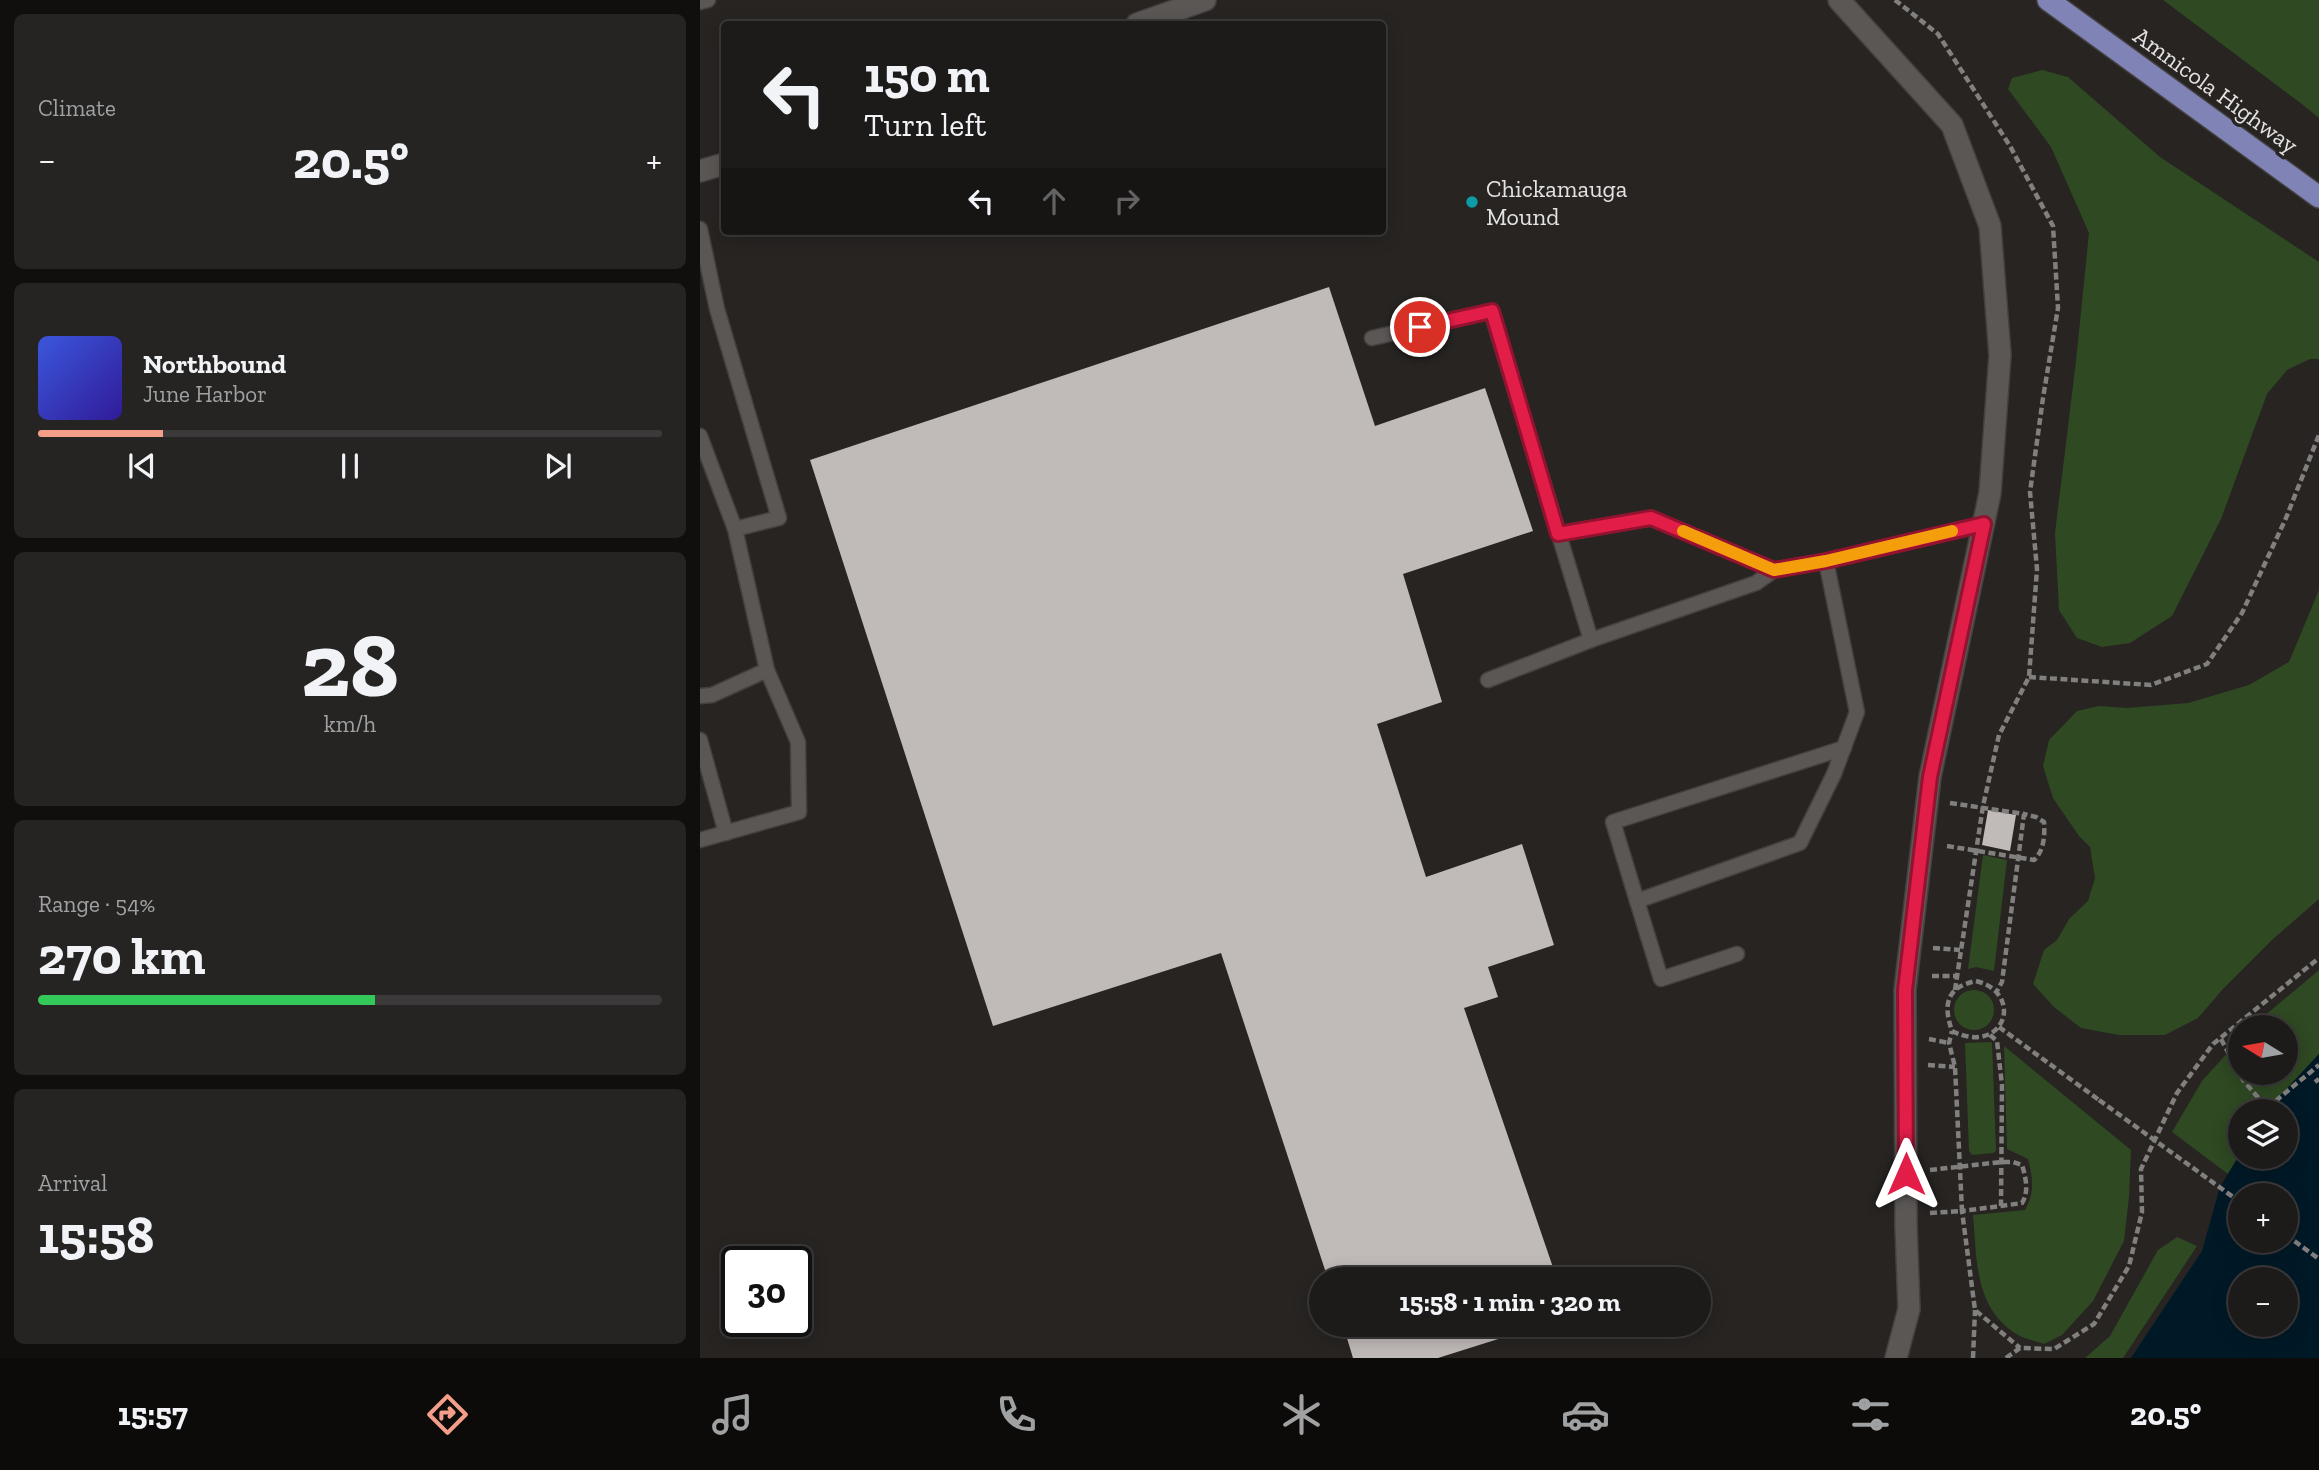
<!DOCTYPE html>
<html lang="en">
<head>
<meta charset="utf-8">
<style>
	:root { --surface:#1d1b1a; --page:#252423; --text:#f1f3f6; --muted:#a0a1a2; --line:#3b3939; --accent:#f49e8a }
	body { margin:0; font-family:"Zilla Slab",serif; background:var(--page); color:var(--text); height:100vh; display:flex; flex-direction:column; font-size:26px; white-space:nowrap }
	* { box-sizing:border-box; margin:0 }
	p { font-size:23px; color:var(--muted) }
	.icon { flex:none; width:38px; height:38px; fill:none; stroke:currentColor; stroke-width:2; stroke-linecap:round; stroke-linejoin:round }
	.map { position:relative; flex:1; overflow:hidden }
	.drawer { display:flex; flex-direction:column; gap:14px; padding:14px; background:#100f0e; width:700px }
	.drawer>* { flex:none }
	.hud { position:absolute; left:21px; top:21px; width:665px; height:214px; border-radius:7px; box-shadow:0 4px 18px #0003,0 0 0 2px var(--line); background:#1d1b1a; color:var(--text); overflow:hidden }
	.needle { width:46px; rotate:281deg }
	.controls { position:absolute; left:1528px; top:1015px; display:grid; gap:14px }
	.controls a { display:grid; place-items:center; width:70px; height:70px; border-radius:50%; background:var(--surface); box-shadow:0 4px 18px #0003,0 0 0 2px var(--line); font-size:35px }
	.speed { position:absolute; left:21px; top:1246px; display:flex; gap:14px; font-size:35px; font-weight:700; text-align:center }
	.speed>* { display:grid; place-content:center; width:91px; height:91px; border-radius:50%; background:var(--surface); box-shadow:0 4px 18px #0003,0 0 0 2px var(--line); line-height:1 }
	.speed .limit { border:4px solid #111; border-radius:10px; background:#fff; color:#111 }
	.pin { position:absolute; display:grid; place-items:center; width:60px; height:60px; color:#fff; margin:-30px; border:4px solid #fff; border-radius:50%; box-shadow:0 2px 7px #0007 }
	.me { position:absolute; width:77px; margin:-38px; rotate:0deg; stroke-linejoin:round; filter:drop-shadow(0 0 5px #0008) }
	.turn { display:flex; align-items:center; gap:24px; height:147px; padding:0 28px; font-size:32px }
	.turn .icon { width:91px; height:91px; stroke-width:2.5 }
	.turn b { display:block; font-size:49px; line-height:60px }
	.lanes { display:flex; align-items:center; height:66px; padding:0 28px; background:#0003; justify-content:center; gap:35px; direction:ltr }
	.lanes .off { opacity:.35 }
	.big { font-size:52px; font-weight:700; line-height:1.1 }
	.drawer .tile { flex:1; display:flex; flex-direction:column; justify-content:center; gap:10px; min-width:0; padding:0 24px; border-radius:10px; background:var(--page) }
	.drawer .dial { align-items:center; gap:0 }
	.dial b { font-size:91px; line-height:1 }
	.song { display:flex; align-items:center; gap:21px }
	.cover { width:84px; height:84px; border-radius:10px; background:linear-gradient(135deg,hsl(230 70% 55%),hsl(250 70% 35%)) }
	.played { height:7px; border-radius:4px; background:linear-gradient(90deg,var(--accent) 20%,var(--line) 20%) }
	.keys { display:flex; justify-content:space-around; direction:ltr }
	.heat { display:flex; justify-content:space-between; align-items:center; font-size:38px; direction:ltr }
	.charge { height:10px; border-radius:5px; background:linear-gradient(90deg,#34c759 54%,var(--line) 0) }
	.trip { position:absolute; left:609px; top:1267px; width:402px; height:70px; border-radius:35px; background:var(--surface); box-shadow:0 4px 18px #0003,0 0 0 2px var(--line); font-weight:700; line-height:70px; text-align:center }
	.menu { display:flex; height:112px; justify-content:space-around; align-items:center; background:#0c0b0a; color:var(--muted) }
	.menu .icon { width:49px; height:49px }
	.menu .selected { color:var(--accent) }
	.menu b { font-size:32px; color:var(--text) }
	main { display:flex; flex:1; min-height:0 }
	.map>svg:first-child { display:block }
</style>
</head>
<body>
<main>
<section class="drawer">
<div class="tile"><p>Climate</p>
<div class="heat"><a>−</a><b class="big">20.5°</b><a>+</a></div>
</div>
<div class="tile">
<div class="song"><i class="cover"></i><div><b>Northbound</b><p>June Harbor</p></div></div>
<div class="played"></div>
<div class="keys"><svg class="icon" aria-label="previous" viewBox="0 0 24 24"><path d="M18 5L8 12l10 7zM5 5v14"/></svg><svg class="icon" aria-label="pause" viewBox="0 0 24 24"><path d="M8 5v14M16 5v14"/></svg><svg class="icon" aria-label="next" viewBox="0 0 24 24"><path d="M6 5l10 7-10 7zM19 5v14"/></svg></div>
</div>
<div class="tile dial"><b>28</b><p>km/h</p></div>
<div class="tile"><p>Range · 54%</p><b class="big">270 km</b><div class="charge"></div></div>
<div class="tile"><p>Arrival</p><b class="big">15:58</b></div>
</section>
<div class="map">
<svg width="1619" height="1358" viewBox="0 0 1619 1358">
	<rect width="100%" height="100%" fill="#272422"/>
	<g fill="#2f4923">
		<path d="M1463,0H1619V118L1603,105Z"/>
		<path d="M1342,70L1368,77L1460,157L1619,262V359H1610L1587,370L1567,394L1521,519L1472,616L1430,643L1402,647L1377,638L1359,610L1355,533L1376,361L1389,233L1351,147L1308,89L1312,78Z"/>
		<path d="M1619,590V899L1573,939L1523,989L1498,1018L1465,1035H1419L1381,1028L1354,1007L1333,984L1344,950L1357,940L1369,919L1388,901L1395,878L1390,847L1379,836L1353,798L1343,766L1349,740L1377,711L1399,706L1427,708L1488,703L1549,685L1589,662Z"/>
		<path d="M1283,855L1307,860L1294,971L1276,967L1268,969Z"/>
		<path d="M1619,970V1054L1566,1111H1540V1154L1528,1174L1472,1132L1502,1081L1540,1039V1073H1586V1027H1551Z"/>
		<circle cx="1274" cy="1010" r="20"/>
		<path d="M1292,1042L1296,1151L1293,1153L1272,1155L1269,1151L1265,1043Z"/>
		<path d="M1304,1046L1431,1150L1429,1197L1424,1241L1393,1301L1362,1335L1344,1344C1336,1341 1325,1339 1318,1335C1274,1309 1277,1259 1273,1215L1325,1210C1335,1192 1333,1178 1328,1159L1307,1149Z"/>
		<path d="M1477,1237L1497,1246L1423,1358H1385L1410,1336L1458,1250Z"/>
	</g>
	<path fill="#001927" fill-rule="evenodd" d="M1619,1054V1358H1431L1502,1251L1520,1187L1540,1154V1157H1586V1111H1566ZM1540,1195H1586V1241H1540ZM1540,1279H1586V1325H1540Z"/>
	<g fill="#c0bbb9">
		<path d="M629,287L675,426L785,388L833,531L703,574L742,702L677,724L726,877L822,844L854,945L788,967L798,997L764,1008L857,1279H628L521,953L293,1026L110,460Z"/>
		<path d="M1288,810L1316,815L1310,851L1282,845Z"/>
		<path d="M643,1325H843L738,1358H653Z"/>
	</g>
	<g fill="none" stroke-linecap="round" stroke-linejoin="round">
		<defs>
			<g id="lane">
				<path d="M0,2L8,0"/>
				<path d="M0,229L17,309L79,518L35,529L67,670L12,695L0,696"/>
				<path d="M672,338L791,311L891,640L1056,583L1074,570L1126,561"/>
				<path d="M0,436L35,529"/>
				<path d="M858,534L951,518L1074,570"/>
				<path d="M788,680L891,640"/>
				<path d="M0,740L26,833"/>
				<path d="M1144,748L913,822L937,901L1100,843L1134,774L1157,712L1126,561L1284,524"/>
				<path d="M0,840L99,812L98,742L67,670"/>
				<path d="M937,901L961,979L1037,954"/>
			</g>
			<g id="street">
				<path d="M1139,0L1252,125L1290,226L1300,355L1290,493L1230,777L1205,990L1206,1226L1209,1309L1196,1358"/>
				<path d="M437,24L505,0"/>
				<path d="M0,171L24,164"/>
			</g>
			<path id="primary" d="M1348,0L1619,197"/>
		</defs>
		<use href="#lane" stroke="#43403f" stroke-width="17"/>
		<use href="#street" stroke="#43403f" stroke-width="24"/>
		<use href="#primary" stroke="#43403f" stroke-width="24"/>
		<g stroke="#82807e" stroke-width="4.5" stroke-dasharray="7 3.5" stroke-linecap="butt">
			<path d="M1195,0L1238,34L1310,146L1353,226L1358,308L1343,398L1330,492L1337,569L1329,677L1299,735L1283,806L1255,990"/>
			<path d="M1329,677L1451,685L1507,664L1542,613L1586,518L1619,435"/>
			<path d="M1250,803L1324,814L1302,982L1297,991"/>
			<path d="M1247,846L1334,860C1344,851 1345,835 1344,822L1336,817L1324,814"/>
			<path d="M1233,948L1260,950"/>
			<path d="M1232,976H1259"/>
			<path d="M1276,981C1325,993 1305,1057 1252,1031C1243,1005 1246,987 1276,981Z"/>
			<path d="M1299,1027L1399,1100"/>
			<path d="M1290,1035L1297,1041L1302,1085L1301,1206L1262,1211L1275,1310L1320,1348"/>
			<path d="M1229,1039L1249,1043"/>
			<path d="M1521,1039L1543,1080L1567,1108L1619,1065"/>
			<path d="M1228,1065L1255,1067"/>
			<path d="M1615,1082L1619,1079"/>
			<path d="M1230,1170L1301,1162H1313L1322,1165C1326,1178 1329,1192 1322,1203L1301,1206"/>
			<path d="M1230,1213L1262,1211L1255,1067L1249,1043L1252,1031"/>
			<path d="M1586,1235L1619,1259"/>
			<path d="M1273,1358L1275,1310"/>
			<path d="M1306,1358L1320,1348L1354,1349L1394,1324L1429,1266L1442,1212L1441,1169L1477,1093L1513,1044L1619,958"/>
		</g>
		<use href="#lane" stroke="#5b5755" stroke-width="14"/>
		<use href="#street" stroke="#5b5755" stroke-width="21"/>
		<use href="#primary" stroke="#8083b6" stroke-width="21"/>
		<path stroke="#82807e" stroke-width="4.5" stroke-dasharray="7 3.5" stroke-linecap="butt" d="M1399,1100L1540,1202"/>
	</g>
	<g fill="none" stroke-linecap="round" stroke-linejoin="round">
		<defs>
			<path id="route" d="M720,327L792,311L858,534L951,518L1074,570L1126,561L1284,524L1230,777L1205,990L1206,1174"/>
		</defs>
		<use href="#route" stroke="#92132f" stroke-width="18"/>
		<use href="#route" stroke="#e11d48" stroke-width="12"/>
		<path stroke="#f59e0b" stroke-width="12" d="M983,531L1074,570L1126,561L1252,531"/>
	</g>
	<circle fill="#0f9aa8" stroke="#272422" stroke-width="2.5" cx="772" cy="202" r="7"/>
	<g text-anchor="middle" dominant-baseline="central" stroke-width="7" stroke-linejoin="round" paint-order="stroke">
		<g font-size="24" fill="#e5e3e2" stroke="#272422">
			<text transform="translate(1516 90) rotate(36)">Amnicola Highway</text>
		</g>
		<g font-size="24" fill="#e5e3e2" stroke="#272422" text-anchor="start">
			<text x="786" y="188">Chickamauga<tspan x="786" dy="28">Mound</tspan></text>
		</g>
	</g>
</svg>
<div class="controls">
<a><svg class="needle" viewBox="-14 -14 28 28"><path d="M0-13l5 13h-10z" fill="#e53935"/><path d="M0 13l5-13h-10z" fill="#a0a1a2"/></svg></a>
<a><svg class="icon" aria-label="layers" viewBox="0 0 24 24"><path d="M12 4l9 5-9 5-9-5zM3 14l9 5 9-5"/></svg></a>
<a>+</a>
<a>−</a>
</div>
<div class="speed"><div class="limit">30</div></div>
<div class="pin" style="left:720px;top:327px;background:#d93025"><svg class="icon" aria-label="arrive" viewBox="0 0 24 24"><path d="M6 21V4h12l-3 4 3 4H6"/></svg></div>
<svg class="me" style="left:1206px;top:1174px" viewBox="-20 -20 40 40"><path d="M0-17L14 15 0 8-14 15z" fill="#e11d48" stroke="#fff" stroke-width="4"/></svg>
<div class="trip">15:58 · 1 min · 320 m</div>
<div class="hud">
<div class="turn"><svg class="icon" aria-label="left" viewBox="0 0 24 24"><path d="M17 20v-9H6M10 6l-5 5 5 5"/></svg><div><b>150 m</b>Turn left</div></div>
<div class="lanes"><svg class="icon" aria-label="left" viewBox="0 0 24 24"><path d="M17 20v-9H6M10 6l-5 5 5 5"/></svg><svg class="icon off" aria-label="ahead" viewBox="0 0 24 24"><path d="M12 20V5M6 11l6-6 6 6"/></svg><svg class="icon off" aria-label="right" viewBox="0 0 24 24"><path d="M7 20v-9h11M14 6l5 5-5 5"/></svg></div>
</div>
</div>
</main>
<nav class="menu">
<b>15:57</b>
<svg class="icon selected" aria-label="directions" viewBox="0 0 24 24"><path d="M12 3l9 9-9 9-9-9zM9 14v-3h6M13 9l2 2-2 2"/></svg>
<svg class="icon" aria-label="music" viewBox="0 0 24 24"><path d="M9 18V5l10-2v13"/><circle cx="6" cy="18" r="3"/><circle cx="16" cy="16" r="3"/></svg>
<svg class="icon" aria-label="phone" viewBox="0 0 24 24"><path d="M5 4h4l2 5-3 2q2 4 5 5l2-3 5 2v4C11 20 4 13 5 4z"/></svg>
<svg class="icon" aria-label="climate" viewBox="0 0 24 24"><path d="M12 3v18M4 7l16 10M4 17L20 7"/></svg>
<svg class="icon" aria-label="car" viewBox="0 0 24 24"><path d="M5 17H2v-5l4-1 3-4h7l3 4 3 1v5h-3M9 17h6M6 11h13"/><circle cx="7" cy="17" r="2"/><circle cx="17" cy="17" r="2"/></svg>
<svg class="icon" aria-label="filters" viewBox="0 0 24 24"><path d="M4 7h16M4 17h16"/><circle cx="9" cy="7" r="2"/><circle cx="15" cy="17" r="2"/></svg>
<b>20.5°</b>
</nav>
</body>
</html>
